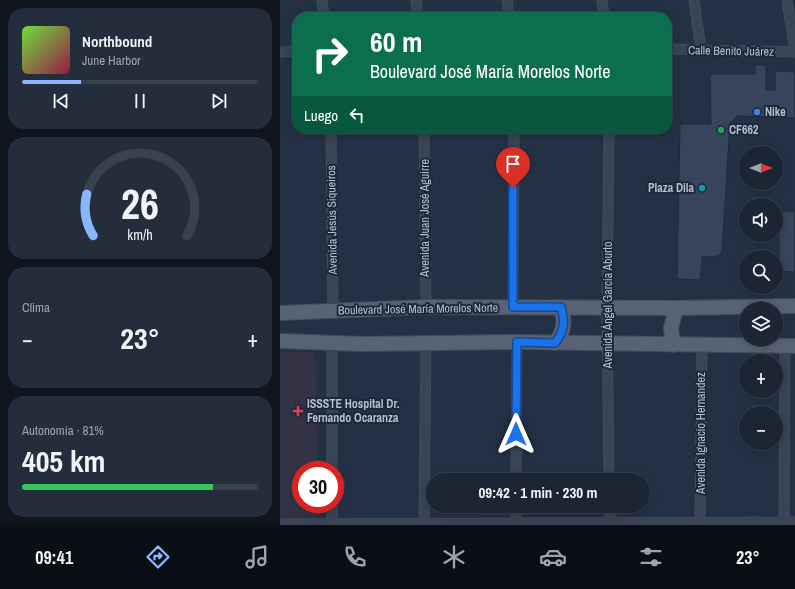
<!DOCTYPE html>
<html lang="es">
<head>
<meta charset="utf-8">
<style>
	:root { --surface:#1b2534; --page:#242d3c; --text:#f1f3f6; --muted:#a0a5ac; --line:#39424f; --accent:#8ab5ff }
	body { margin:0; font-family:"Archivo Narrow",sans-serif; background:var(--page); color:var(--text); height:100vh; display:flex; flex-direction:column; font-size:15px; white-space:nowrap }
	* { box-sizing:border-box; margin:0 }
	p { font-size:13px; color:var(--muted) }
	.icon { flex:none; width:22px; height:22px; fill:none; stroke:currentColor; stroke-width:2; stroke-linecap:round; stroke-linejoin:round }
	.map { position:relative; flex:1; overflow:hidden }
	.side { display:flex; flex-direction:column; gap:8px; padding:8px; background:#0f141d; width:280px }
	.side>* { flex:none }
	.top-card { position:absolute; left:12px; top:12px; width:380px; height:122px; border-radius:16px; box-shadow:0 2px 10px #0003,0 0 0 1px var(--line); background:#0b6e4f; color:#fff; overflow:hidden }
	.needle { width:26px; rotate:90deg }
	.buttons { position:absolute; left:459px; top:146px; display:grid; gap:8px }
	.buttons a { display:grid; place-items:center; width:44px; height:44px; border-radius:50%; background:var(--surface); box-shadow:0 2px 10px #0003,0 0 0 1px var(--line); font-size:20px }
	.speed { position:absolute; left:12px; top:461px; display:flex; gap:8px; font-size:20px; font-weight:700; text-align:center }
	.speed>* { display:grid; place-content:center; width:52px; height:52px; border-radius:50%; background:var(--surface); box-shadow:0 2px 10px #0003,0 0 0 1px var(--line); line-height:1 }
	.speed .limit { border:6px solid #d22; background:#fff; color:#111 }
	.pin { position:absolute; display:grid; place-items:center; width:34px; height:34px; color:#fff; margin:-41px -17px; border-radius:50% 50% 50% 0; rotate:-45deg; box-shadow:0 0 4px #0007 }
	.pin .icon { rotate:45deg }
	.me { position:absolute; width:44px; margin:-22px; rotate:0deg; stroke-linejoin:round; filter:drop-shadow(0 0 3px #0008) }
	.turn { display:flex; align-items:center; gap:14px; height:84px; padding:0 12px; font-size:18px }
	.turn .icon { width:52px; height:52px; stroke-width:2.5 }
	.turn b { display:block; font-size:28px; line-height:34px }
	.then { display:flex; align-items:center; height:38px; padding:0 12px; background:#0003; gap:8px; font-size:15px }
	.big { font-size:30px; font-weight:700; line-height:1.1 }
	.side .widget { flex:1; display:flex; flex-direction:column; justify-content:center; gap:6px; min-width:0; padding:0 14px; border-radius:16px; background:var(--page) }
	.side .dial { align-items:center; gap:0 }
	.dial svg { height:104px; overflow:visible; fill:none; stroke:var(--line); stroke-width:7; stroke-linecap:round; text-anchor:middle }
	.dial text { fill:var(--text); stroke:none }
	.song { display:flex; align-items:center; gap:12px }
	.cover { width:48px; height:48px; border-radius:6px; background:linear-gradient(135deg,hsl(100 70% 55%),hsl(340 70% 35%)) }
	.played { height:4px; border-radius:2px; background:linear-gradient(90deg,var(--accent) 25%,var(--line) 25%) }
	.keys { display:flex; justify-content:space-around; direction:ltr }
	.heat { display:flex; justify-content:space-between; align-items:center; font-size:22px; direction:ltr }
	.charge { height:6px; border-radius:3px; background:linear-gradient(90deg,#34c759 81%,var(--line) 0) }
	.trip { position:absolute; left:146px; top:473px; width:224px; height:40px; border-radius:20px; background:var(--surface); box-shadow:0 2px 10px #0003,0 0 0 1px var(--line); font-weight:700; line-height:40px; text-align:center }
	.tabs { display:flex; height:64px; justify-content:space-around; align-items:center; background:#0b0f15; color:var(--muted) }
	.tabs .icon { width:28px; height:28px }
	.tabs .current { color:var(--accent) }
	.tabs b { font-size:18px; color:var(--text) }
	main { display:flex; flex:1; min-height:0 }
	.map>svg:first-child { display:block }
</style>
</head>
<body>
<main>
<section class="side">
<div class="widget">
<div class="song"><i class="cover"></i><div><b>Northbound</b><p>June Harbor</p></div></div>
<div class="played"></div>
<div class="keys"><svg class="icon" aria-label="previous" viewBox="0 0 24 24"><path d="M18 5L8 12l10 7zM5 5v14"/></svg><svg class="icon" aria-label="pause" viewBox="0 0 24 24"><path d="M8 5v14M16 5v14"/></svg><svg class="icon" aria-label="next" viewBox="0 0 24 24"><path d="M6 5l10 7-10 7zM19 5v14"/></svg></div>
</div>
<div class="widget dial"><svg viewBox="0 0 100 80">
<path d="M14 69A42 42 0 1 1 86 69"/>
<path d="M14 69A42 42 0 0 1 9 37" stroke="#8ab5ff"/>
<text x="50" y="56" font-size="32" font-weight="700">26</text>
<text x="50" y="72" font-size="11">km/h</text>
</svg></div>
<div class="widget"><p>Clima</p>
<div class="heat"><a>−</a><b class="big">23°</b><a>+</a></div>
</div>
<div class="widget"><p>Autonomía · 81%</p><b class="big">405 km</b><div class="charge"></div></div>
</section>
<div class="map">
<svg width="515" height="525" viewBox="0 0 515 525">
	<rect width="100%" height="100%" fill="#243145"/>
	<path fill="#343245" d="M0,352H35L38,470H21V504H39V519L0,520Z"/>
	<g fill="#36455b" stroke="#1f2a3c">
		<path d="M475,65H486V90H495V71L515,72V118L457,116L450,123L442,252L439,256L422,257L420,280L397,279L400,124H431L430,74H475Z"/>
		<path d="M499,211H515V272L499,271Z"/>
	</g>
	<g fill="none" stroke-linecap="round" stroke-linejoin="round">
		<defs>
			<g id="minor">
				<path d="M42,0L44,17"/>
				<path d="M136,0L138,17"/>
				<path d="M227,0L229,17"/>
				<path d="M322,0L324,17"/>
				<path d="M414,0L421,50"/>
				<path d="M507,0L515,52"/>
				<path d="M387,49L515,52"/>
				<path d="M0,52L17,51"/>
				<path d="M51,129L53,311"/>
				<path d="M144,129L146,307"/>
				<path d="M329,129L327,308L329,480"/>
				<path d="M233,307L234,129"/>
				<path d="M52,470V343"/>
				<path d="M236,480L237,342"/>
				<path d="M330,506V525"/>
				<path d="M420,522L422,345"/>
				<path d="M0,524L515,522"/>
				<path d="M144,524L146,343"/>
				<path d="M52,525V504"/>
				<path d="M236,525V506"/>
				<path d="M504,525L505,346"/>
			</g>
			<g id="primary">
				<path d="M0,313L146,307L396,308L515,306"/>
				<path d="M0,341L83,344L237,342L515,346"/>
				<path d="M275,343C285,330 285,322 281,307"/>
				<path d="M393,345L391,328L396,308"/>
			</g>
		</defs>
		<use href="#minor" stroke="#424c5e" stroke-width="11"/>
		<use href="#primary" stroke="#424c5e" stroke-width="16"/>
		<use href="#minor" stroke="#394454" stroke-width="9"/>
		<use href="#primary" stroke="#576374" stroke-width="14"/>
	</g>
	<g fill="none" stroke-linecap="round" stroke-linejoin="round">
		<defs>
			<path id="route" d="M233,188V307H281C285,322 285,330 275,343L237,342L236,434"/>
		</defs>
		<use href="#route" stroke="#114b97" stroke-width="10"/>
		<use href="#route" stroke="#1a73e8" stroke-width="7"/>
	</g>
	<circle fill="#3f7fe0" stroke="#1d283a" stroke-width="1.5" cx="477" cy="112" r="4"/>
	<circle fill="#2e9e5b" stroke="#1d283a" stroke-width="1.5" cx="441" cy="130" r="4"/>
	<circle fill="#0f9aa8" stroke="#1d283a" stroke-width="1.5" cx="422" cy="188" r="4"/>
	<path fill="#e0444e" stroke="#1d283a" stroke-width="1.5" d="M16 405h4v4h4v4h-4v4h-4v-4h-4v-4h4z"/>
	<g text-anchor="middle" dominant-baseline="central" stroke-width="4" stroke-linejoin="round" paint-order="stroke">
		<g font-size="12" fill="#b6bfce" stroke="#1d283a">
			<text transform="translate(451 51) rotate(1)">Calle Benito Juárez</text>
			<text transform="translate(145 218) rotate(-90)">Avenida Juan José Aguirre</text>
			<text transform="translate(52 220) rotate(-91)">Avenida Jesús Siqueiros</text>
			<text transform="translate(328 305) rotate(-90)">Avenida Ángel García Aburto</text>
			<text transform="translate(138 309) rotate(-1)">Boulevard José María Morelos Norte</text>
			<text transform="translate(421 433) rotate(-90)">Avenida Ignacio Hernandez</text>
		</g>
		<g font-size="12" font-weight="bold" fill="#b6bfce" stroke="#1d283a" text-anchor="start">
			<text x="485" y="112">Nike</text>
			<text x="449" y="130">CF662</text>
			<text x="414" y="188" text-anchor="end">Plaza Dila</text>
			<text x="27" y="404">ISSSTE Hospital Dr.<tspan x="27" dy="14">Fernando Ocaranza</tspan></text>
		</g>
	</g>
</svg>
<div class="buttons">
<a><svg class="needle" viewBox="-14 -14 28 28"><path d="M0-13l5 13h-10z" fill="#e53935"/><path d="M0 13l5-13h-10z" fill="#a0a5ac"/></svg></a>
<a><svg class="icon" aria-label="sound" viewBox="0 0 24 24"><path d="M4 9h4l5-4v14l-5-4H4zM17 9q2 3 0 6"/></svg></a>
<a><svg class="icon" aria-label="search" viewBox="0 0 24 24"><circle cx="10" cy="10" r="6"/><path d="M15 15l6 6"/></svg></a>
<a><svg class="icon" aria-label="layers" viewBox="0 0 24 24"><path d="M12 4l9 5-9 5-9-5zM3 14l9 5 9-5"/></svg></a>
<a>+</a>
<a>−</a>
</div>
<div class="speed"><div class="limit">30</div></div>
<div class="pin" style="left:233px;top:188px;background:#d93025"><svg class="icon" aria-label="arrive" viewBox="0 0 24 24"><path d="M6 21V4h12l-3 4 3 4H6"/></svg></div>
<svg class="me" style="left:236px;top:434px" viewBox="-20 -20 40 40"><path d="M0-17L14 15 0 8-14 15z" fill="#1a73e8" stroke="#fff" stroke-width="4"/></svg>
<div class="trip">09:42 · 1 min · 230 m</div>
<div class="top-card">
<div class="turn"><svg class="icon" aria-label="right" viewBox="0 0 24 24"><path d="M7 20v-9h11M14 6l5 5-5 5"/></svg><div><b>60 m</b>Boulevard José María Morelos Norte</div></div>
<div class="then">Luego<svg class="icon" aria-label="left" viewBox="0 0 24 24"><path d="M17 20v-9H6M10 6l-5 5 5 5"/></svg></div>
</div>
</div>
</main>
<nav class="tabs">
<b>09:41</b>
<svg class="icon current" aria-label="directions" viewBox="0 0 24 24"><path d="M12 3l9 9-9 9-9-9zM9 14v-3h6M13 9l2 2-2 2"/></svg>
<svg class="icon" aria-label="music" viewBox="0 0 24 24"><path d="M9 18V5l10-2v13"/><circle cx="6" cy="18" r="3"/><circle cx="16" cy="16" r="3"/></svg>
<svg class="icon" aria-label="phone" viewBox="0 0 24 24"><path d="M5 4h4l2 5-3 2q2 4 5 5l2-3 5 2v4C11 20 4 13 5 4z"/></svg>
<svg class="icon" aria-label="climate" viewBox="0 0 24 24"><path d="M12 3v18M4 7l16 10M4 17L20 7"/></svg>
<svg class="icon" aria-label="car" viewBox="0 0 24 24"><path d="M5 17H2v-5l4-1 3-4h7l3 4 3 1v5h-3M9 17h6M6 11h13"/><circle cx="7" cy="17" r="2"/><circle cx="17" cy="17" r="2"/></svg>
<svg class="icon" aria-label="filters" viewBox="0 0 24 24"><path d="M4 7h16M4 17h16"/><circle cx="9" cy="7" r="2"/><circle cx="15" cy="17" r="2"/></svg>
<b>23°</b>
</nav>
</body>
</html>
